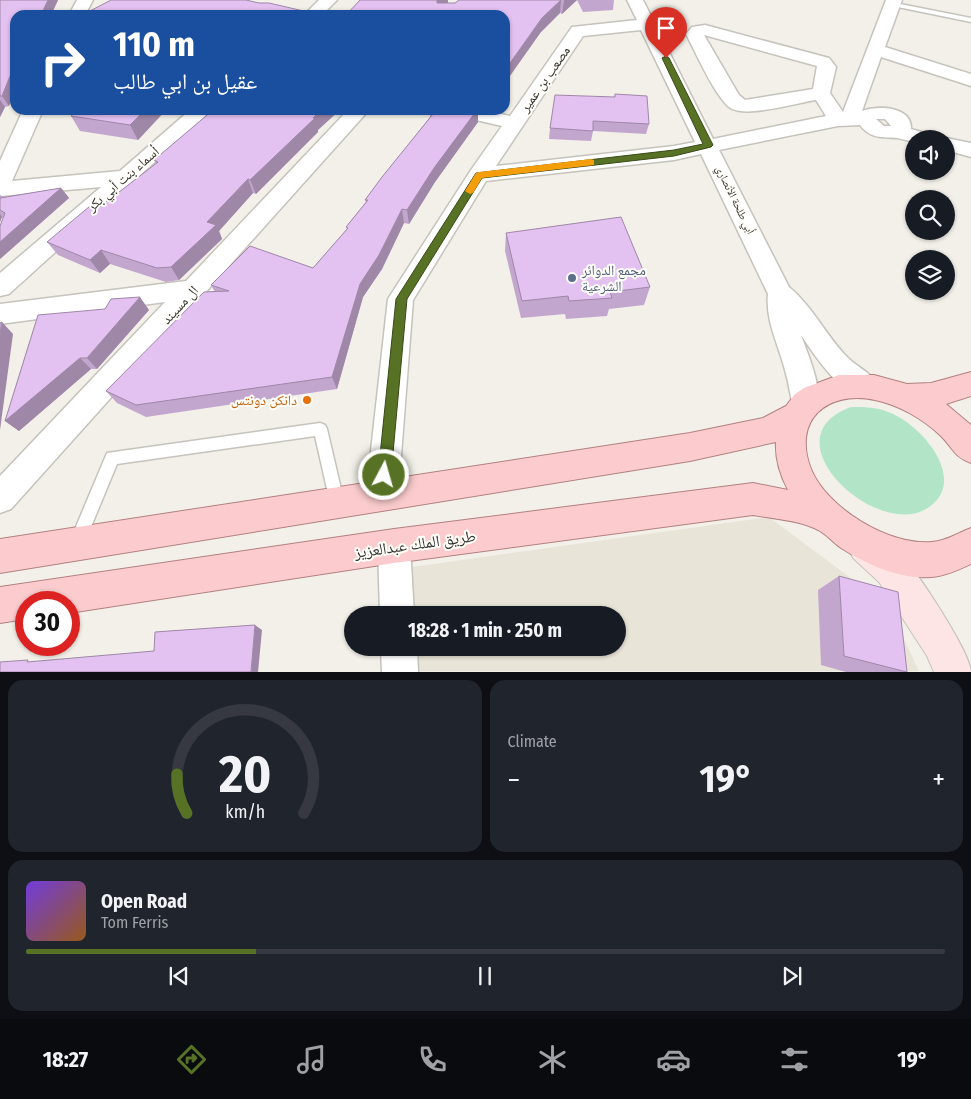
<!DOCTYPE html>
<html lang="en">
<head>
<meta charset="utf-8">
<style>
	:root { --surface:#171b24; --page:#20242c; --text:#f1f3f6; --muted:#9ea1a6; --line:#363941; --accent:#577225 }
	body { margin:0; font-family:"Fira Sans Condensed","Noto Naskh Arabic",sans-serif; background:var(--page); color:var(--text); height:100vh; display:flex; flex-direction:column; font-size:19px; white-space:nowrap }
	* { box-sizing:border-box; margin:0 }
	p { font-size:16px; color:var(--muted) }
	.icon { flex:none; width:28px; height:28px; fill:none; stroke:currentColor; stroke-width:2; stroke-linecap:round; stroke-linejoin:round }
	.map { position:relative; height:672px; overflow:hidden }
	.drawer { display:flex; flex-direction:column; gap:8px; padding:8px; background:#0d0f14; flex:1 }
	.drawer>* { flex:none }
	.top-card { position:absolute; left:10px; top:10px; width:500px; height:105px; border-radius:15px; box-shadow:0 1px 4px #0004; background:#1a4fa0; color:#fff; overflow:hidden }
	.controls { position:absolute; left:905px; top:130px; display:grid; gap:10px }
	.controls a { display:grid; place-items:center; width:50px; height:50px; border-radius:50%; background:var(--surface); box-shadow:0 1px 4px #0004; font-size:25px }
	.speed { position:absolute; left:15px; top:591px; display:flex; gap:10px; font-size:25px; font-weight:700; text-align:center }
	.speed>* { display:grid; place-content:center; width:65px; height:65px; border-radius:50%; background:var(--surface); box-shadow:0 1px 4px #0004; line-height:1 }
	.speed .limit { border:8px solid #d22; background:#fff; color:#111 }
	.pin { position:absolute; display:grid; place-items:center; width:42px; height:42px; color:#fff; margin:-51px -21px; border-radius:50% 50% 50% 0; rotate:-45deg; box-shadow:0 0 5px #0007 }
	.pin .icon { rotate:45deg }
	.me { position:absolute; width:55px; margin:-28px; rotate:6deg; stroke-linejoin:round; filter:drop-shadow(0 0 4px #0008) }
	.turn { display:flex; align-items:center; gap:18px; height:105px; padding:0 20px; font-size:22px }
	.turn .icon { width:65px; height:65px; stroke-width:2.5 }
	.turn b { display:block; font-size:35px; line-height:42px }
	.big { font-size:38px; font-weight:700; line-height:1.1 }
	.drawer .card { flex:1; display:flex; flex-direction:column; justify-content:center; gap:8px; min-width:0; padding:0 18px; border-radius:15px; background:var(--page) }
	.drawer .dial { align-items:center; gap:0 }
	.dial svg { height:130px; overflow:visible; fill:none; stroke:var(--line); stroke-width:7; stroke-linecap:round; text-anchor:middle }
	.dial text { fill:var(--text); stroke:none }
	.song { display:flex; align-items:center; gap:15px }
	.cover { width:60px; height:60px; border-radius:8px; background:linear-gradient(135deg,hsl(260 70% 55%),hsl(30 70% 35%)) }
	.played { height:5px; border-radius:2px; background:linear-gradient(90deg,var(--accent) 25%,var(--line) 25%) }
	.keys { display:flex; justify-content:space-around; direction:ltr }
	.heat { display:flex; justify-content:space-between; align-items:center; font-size:28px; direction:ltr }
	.drawer .tiles { flex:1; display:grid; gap:8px; grid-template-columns:1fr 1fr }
	.card:last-child { grid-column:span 2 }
	.trip { position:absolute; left:344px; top:606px; width:282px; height:50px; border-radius:25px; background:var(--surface); box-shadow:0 1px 4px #0004; font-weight:700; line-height:50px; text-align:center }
	.tab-bar { display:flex; height:80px; justify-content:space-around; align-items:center; background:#090b0e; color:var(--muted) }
	.tab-bar .icon { width:35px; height:35px }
	.tab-bar .on { color:var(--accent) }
	.tab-bar b { font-size:22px; color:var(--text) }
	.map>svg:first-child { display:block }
</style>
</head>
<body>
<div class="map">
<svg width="971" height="672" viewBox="0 0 971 672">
	<rect width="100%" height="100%" fill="#f2f0e9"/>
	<path fill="#e8e4d7" d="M769,517L888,606L919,671H415L413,648H618V615H410L405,568Z"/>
	<path fill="#b2e4c8" d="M851,407C864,407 876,407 888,412C922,424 971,482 926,509C875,539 766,438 851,407Z"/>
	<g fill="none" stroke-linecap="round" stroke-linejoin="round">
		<defs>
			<g id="service">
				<path d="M890,2L971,18V22L893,6L889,4Z"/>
				<path d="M320,423L325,425L327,429L344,502L342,507L337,509L332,507L330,502L315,436L117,464L83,546L78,549L73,546L70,541L107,453Z"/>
			</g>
			<g id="minor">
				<path d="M77,0H93L85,15H69Z"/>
				<path d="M319,0H337L322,15H304Z"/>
				<path d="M627,0H643L653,20L657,24L656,26L713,139L826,116L816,100C796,103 750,117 732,109C717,101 695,51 686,34L692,27L705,25L829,58L836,67L830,93L843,112L886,0H902L885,47L971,74V86L881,57L862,111C878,105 912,106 911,129L932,135L935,139H914V142C909,141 903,139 897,138C883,137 870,139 860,125L838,126L719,150L789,287C813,307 825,334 846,356C856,367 870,371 877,385L873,393C869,395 865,397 862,396C839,393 813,353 801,335C808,355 825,393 816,412L806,415L796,412C790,400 790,387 786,374C780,347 765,322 768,294L701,154L674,160L486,181L413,300L398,495L393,506L382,510L371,506L366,495L388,299L471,170L502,126L450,114L447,110H483L510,116L572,27L637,20ZM641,30L695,142L674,146L496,166L583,36ZM704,35L817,66L813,89L745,100L739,95ZM876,119H885L891,126H884Z"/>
				<path d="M23,110H43L12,181L120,171L190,110H212L9,294L0,296V273L101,187L0,196V161Z"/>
				<path d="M348,110H369L11,509L0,513V476L165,302L0,324V304L186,281Z"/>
				<path d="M946,138L971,143V157L946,150V139H941Z"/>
				<path d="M394,530L406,534L410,546L414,615H380L378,546L382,534Z"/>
				<path d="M381,648H417L418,672H382Z"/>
			</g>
			<path id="secondary" d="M865,529C879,535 891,545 902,556C917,571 971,653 971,672H934L927,656L879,582L853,558L848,546L853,534Z"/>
			<path id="primary" d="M971,372V396L946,404L971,425V463C954,457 953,448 941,436C923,419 899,405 875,400C827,390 792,420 811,469C827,508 889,546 932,542C946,541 958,533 971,528V564C958,570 945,576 931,577C901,580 866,564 841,548C834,543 828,536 820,531C801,520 774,519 753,515L394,563L69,613V602H26V619L0,623V587L394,529L753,483L788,490C780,475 775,458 776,442L690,461L0,573V539L690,433L763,418L786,406L795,394L804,388L839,375H874L907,384L931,383Z"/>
		</defs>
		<use href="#service" stroke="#c5c3bc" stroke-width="3"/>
		<use href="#minor" stroke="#c5c3bc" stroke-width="3"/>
		<use href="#secondary" stroke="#c5c3bc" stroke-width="2"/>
		<use href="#primary" stroke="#b38080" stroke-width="2"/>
		<use href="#service" fill="#fff" fill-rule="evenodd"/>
		<use href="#minor" fill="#fff" fill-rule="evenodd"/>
		<use href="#secondary" fill="#fde5e6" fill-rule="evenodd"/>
		<use href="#primary" fill="#fbcbcd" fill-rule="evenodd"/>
	</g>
	<g fill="#c3a6ce">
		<path d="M0,0H58L51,15H15L9,106L5,107L0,117Z"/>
		<path d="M360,0H448V2L447,3H455L459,0H614L613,10L583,12L577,0L562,14L560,13L541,32Z"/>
		<path d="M259,3L321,15H92L90,11Z"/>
		<path d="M615,94L649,124L646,134L593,131L591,141L549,139L550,128L614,97Z"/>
		<path d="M166,110L138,140L80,131L71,116Z"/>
		<path d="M432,110H478V122L435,182L409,224L404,223L382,269L363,297L337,389L146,417L117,403L106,391L215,292L211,285L313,268L347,229L346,227L366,202L365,200L430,117V113Z"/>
		<path d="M318,130V132L256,194L253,193L219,231L222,239L179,280L166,282L110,264L100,273L58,255L47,242L97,209L156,164L154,160Z"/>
		<path d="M61,188L69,198L0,259L3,218L2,217L0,222V195L4,197Z"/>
		<path d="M506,233L650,287L644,305L609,309L607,316L566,319L565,314L521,318L505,251Z"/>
		<path d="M149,310L97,369H91L19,431L5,421L38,315Z"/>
		<path d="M839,576L907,672H846L821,665L818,590Z"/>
	</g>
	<g fill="#9f87a8">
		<path d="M48,0H58L51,15H41Z"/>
		<path d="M437,0H448V2L438,14Z"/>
		<path d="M561,0L560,13L541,32L505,83V70L542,18Z"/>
		<path d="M564,0H577L562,14L564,1Z"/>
		<path d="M15,64V91L9,106L2,96Z"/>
		<path d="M0,100L5,107L0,117Z"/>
		<path d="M145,110H166L138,140L130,125Z"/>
		<path d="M321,110H340L318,130V132L256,194L250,180Z"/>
		<path d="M477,110H478V122L435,182L409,224L407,210L434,168Z"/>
		<path d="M248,179L253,193L219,231L222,239L179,280L171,267L207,222Z"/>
		<path d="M61,188L69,198L0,259V242Z"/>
		<path d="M402,209L404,223L382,269L363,297L337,389L332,377L360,284Z"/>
		<path d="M0,214L2,217L0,222Z"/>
		<path d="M101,250L110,264L100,273L90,260Z"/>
		<path d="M140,297L149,310L97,369L87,358Z"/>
		<path d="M2,322L13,334L0,430V334Z"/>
		<path d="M80,358L91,369L19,431L5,421Z"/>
		<path d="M255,625L262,630L258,672H251Z"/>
	</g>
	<g fill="#e3c1f0" stroke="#9f87a8">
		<path d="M0,0H48L41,15H15V64L2,96H0Z"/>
		<path d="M111,0H246L259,3H269L321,15H102L90,11Z"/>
		<path d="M360,0H437V3H455L459,0H561L542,18L505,70V15H346Z"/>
		<path d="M615,94L647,96L649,124L593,121V131L550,128L555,95L615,97Z"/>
		<path d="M76,110H145L130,125L71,116Z"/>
		<path d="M213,110H321L313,118H315L250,180L248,179L207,222L216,225L171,267L157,268L101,250L90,260L47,242L90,206L97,209L158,162L154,160Z"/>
		<path d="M432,110H477L434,168L407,210L402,209L379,255L360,284L332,377L136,405L106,391L204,292L229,291L211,285L250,246L313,268L348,228L346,227L368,200H365L382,177L433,114L430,113Z"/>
		<path d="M61,188L0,242V226L5,213L0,210V198Z"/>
		<path d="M621,217L650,287L610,292L612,298L569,301L568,296L522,301L506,233Z"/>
		<path d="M140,297L87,358H80L5,421L38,315L105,309L111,299Z"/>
		<path d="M2,322L0,334V323Z"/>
		<path d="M839,576L898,592L907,672L844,656Z"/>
		<path d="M255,625L251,672H0V662L28,660L27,662L154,651L155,632Z"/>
	</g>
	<path fill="#577225" stroke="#394a18" d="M666,56L669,58L713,145L711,147L674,156L482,178L407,299L391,475L389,479L384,481L380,479L378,475L396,299L476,173L674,150L703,144L662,58Z"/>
	<path fill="#f59e0b" d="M591,159L594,160V165L482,178L473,193L470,194L465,191L476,173L479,172Z"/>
	<circle fill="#5c6f8a" stroke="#fffef9" stroke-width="2" cx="572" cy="278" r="5"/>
	<circle fill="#e8710a" stroke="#fffef9" stroke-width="2" cx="307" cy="400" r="5"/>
	<g text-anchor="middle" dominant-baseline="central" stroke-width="4" stroke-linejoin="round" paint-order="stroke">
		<g font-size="11" fill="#343331" stroke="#fffef9">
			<text transform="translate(735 200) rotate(64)">أبي طلحة الأنصاري</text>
		</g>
		<g font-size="14" fill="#343331" stroke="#fffef9">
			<text transform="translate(545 79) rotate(-55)">مصعب بن عمير</text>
			<text transform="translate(123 179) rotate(-41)">أسماء بنت أبي بكر</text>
			<text transform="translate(180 305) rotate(-47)">ال مسيند</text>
		</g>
		<g font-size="14" fill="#4e5e75" stroke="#fffef9" text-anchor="start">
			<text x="582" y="270">مجمع الدوائر<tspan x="582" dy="16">الشرعية</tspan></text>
		</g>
		<g font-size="14" fill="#c56008" stroke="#fffef9" text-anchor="end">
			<text x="297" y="400">دانكن دونتس</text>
		</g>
		<g font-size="16" fill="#343331" stroke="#fffef9">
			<text transform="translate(415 544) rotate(-8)">طريق الملك عبدالعزيز</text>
		</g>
	</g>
</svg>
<div class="controls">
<a><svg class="icon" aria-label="sound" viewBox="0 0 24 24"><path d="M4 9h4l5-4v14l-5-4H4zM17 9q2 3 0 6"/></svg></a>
<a><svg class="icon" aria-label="search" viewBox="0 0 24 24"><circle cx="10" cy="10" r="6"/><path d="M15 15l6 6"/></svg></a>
<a><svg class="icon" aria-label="layers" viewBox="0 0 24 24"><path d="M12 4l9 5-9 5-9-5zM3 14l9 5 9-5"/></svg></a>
</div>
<div class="speed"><div class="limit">30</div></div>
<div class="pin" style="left:666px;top:58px;background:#d93025"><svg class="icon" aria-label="arrive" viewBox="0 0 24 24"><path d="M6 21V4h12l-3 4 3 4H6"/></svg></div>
<svg class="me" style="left:384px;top:475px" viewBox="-20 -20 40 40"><circle r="17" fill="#577225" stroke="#fff" stroke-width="3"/><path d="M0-11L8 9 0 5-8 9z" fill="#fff"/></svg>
<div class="trip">18:28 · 1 min · 250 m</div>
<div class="top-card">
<div class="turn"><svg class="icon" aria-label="right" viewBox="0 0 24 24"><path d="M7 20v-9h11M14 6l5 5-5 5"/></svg><div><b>110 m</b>عقيل بن ابي طالب</div></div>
</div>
</div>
<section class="drawer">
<div class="tiles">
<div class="card dial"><svg viewBox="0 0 100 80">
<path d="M14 69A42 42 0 1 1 86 69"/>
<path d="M14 69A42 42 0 0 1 8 45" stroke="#577225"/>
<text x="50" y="56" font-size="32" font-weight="700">20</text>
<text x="50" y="72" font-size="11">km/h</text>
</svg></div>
<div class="card"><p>Climate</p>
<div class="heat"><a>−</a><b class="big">19°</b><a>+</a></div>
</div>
<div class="card">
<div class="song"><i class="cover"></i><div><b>Open Road</b><p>Tom Ferris</p></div></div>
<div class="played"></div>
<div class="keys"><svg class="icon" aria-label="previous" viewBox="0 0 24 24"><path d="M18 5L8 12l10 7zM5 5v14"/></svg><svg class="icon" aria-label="pause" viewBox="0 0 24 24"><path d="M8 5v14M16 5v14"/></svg><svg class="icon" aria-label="next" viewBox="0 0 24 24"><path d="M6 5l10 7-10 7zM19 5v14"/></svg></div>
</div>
</div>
</section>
<nav class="tab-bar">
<b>18:27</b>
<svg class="icon on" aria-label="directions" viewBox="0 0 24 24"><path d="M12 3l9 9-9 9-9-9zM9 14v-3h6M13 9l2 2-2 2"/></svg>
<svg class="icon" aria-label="music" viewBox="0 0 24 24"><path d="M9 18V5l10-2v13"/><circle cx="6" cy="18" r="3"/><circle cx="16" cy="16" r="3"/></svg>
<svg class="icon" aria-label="phone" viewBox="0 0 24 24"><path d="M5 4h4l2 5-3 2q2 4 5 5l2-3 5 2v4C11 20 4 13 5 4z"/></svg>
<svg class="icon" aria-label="climate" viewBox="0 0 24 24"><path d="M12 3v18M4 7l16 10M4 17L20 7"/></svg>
<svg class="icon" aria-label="car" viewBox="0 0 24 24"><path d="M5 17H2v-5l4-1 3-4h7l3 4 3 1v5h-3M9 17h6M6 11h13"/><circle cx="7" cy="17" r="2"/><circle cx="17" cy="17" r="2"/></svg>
<svg class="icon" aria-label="filters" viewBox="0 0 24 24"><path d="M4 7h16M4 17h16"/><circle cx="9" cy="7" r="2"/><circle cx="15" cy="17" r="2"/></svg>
<b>19°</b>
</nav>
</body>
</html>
